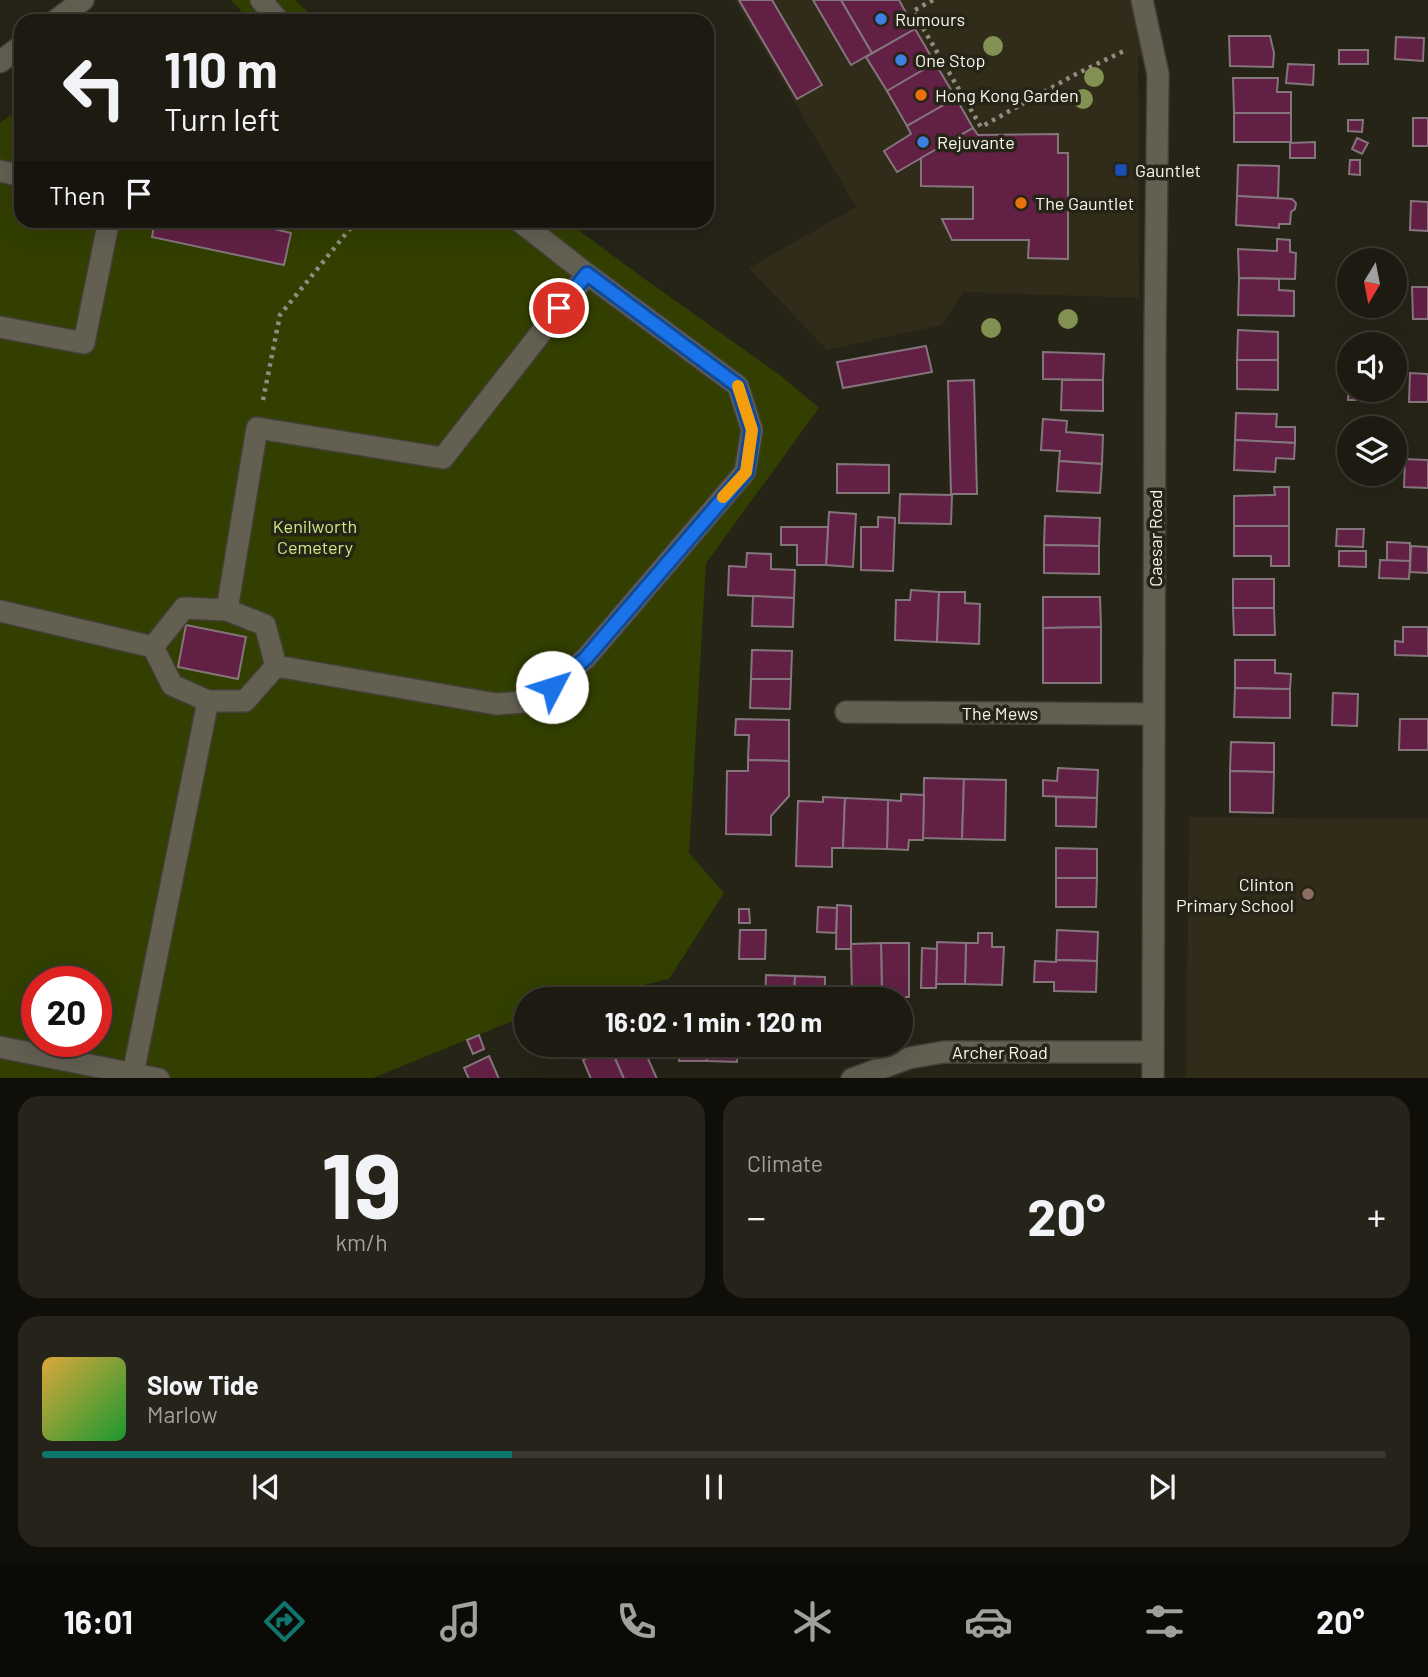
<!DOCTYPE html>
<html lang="en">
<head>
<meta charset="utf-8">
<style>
	:root { --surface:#1c1a11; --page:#25231a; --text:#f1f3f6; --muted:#a0a19f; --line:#3a3831; --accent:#0f766e }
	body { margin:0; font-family:Barlow,sans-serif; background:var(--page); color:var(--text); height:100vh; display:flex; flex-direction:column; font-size:26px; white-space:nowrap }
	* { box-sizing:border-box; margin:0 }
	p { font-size:23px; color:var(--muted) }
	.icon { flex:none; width:38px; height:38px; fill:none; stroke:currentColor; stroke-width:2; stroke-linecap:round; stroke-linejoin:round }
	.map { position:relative; height:1078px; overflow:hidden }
	.side { display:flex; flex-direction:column; gap:18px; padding:18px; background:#0f0e09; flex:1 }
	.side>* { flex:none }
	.guide { position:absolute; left:14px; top:14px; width:700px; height:214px; border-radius:21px; box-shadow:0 7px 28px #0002,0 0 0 2px var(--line); background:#1c1a11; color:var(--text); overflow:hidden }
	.needle { width:46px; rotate:190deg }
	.controls { position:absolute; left:1337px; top:248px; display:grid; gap:14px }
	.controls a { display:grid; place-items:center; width:70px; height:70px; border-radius:50%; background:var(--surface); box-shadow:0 7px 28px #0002,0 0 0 2px var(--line); font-size:35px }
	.speed { position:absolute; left:21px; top:966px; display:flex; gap:14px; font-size:35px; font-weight:700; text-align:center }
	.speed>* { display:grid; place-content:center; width:91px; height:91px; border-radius:50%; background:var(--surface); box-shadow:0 7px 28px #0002,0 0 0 2px var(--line); line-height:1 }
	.speed .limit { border:10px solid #d22; background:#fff; color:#111 }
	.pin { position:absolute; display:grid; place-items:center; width:60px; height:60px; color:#fff; margin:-30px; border:4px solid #fff; border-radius:50%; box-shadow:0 2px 7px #0007 }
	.me { position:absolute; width:77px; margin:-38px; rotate:50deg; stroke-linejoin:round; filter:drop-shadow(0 0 5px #0008) }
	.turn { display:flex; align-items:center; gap:24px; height:147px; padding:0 35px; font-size:32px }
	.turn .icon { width:91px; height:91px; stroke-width:2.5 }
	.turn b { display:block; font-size:49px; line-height:60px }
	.then { display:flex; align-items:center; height:66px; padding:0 35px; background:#0003; gap:14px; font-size:26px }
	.big { font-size:52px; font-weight:700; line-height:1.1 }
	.side .tile { flex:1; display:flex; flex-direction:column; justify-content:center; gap:10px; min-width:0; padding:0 24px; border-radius:21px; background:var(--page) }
	.side .dial { align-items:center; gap:0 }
	.dial b { font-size:91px; line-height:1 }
	.song { display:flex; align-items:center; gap:21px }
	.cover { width:84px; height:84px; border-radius:10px; background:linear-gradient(135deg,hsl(40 70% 55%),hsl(130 70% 35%)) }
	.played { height:7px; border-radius:4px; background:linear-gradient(90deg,var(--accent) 35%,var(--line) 35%) }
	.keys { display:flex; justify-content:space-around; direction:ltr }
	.heat { display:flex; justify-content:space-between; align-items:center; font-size:38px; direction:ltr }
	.side .tiles { flex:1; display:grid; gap:18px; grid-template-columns:1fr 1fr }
	.tile:last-child { grid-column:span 2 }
	.trip { position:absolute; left:514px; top:987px; width:399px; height:70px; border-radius:35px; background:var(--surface); box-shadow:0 7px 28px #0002,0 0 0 2px var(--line); font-weight:700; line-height:70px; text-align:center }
	.tab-bar { display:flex; height:112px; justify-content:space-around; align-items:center; background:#0b0a07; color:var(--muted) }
	.tab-bar .icon { width:49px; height:49px }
	.tab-bar .current { color:var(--accent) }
	.tab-bar b { font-size:32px; color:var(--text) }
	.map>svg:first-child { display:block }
</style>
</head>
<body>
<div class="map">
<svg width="1428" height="1079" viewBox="0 0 1428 1079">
	<rect width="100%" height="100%" fill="#262317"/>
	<g fill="#312c1a">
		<path d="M735,0H1142L1155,54L1138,56L1139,298L963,292L942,325L827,350L749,268L856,207Z"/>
		<path d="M1189,817L1428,819V1078H1186Z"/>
	</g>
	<g fill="#323f01" fill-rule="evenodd">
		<path d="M231,0H295L318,21H250Z"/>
		<path d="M21,107V220L566,221L646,280L780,375L819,408L706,563L689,853L724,893L669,979L584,999H527V1015L373,1078H0V123ZM37,982H96V1041H37Z"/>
	</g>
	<g fill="#612044" stroke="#84757c" stroke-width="2">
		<path d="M739,0H772L822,85L797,99Z"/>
		<path d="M813,0H841L872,53L851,65Z"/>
		<path d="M841,0H899L915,29L872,53Z"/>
		<path d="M915,29L935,63L887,91L866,57Z"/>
		<path d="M1229,36H1270L1274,53L1273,67L1230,66Z"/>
		<path d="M1396,37L1424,38L1423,61L1395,59Z"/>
		<rect x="1339" y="50" width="29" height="14"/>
		<path d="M935,63L956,98L907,126L887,91Z"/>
		<path d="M1288,64L1314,65L1313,85L1286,83Z"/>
		<path d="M1233,78H1278L1277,92H1291V113H1234Z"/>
		<path d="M956,98L973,128L897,172L884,151L911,134L907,126Z"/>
		<rect x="1234" y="113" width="57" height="29"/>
		<rect x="1413" y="118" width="15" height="28"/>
		<path d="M1348,120H1363L1362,132L1348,131Z"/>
		<path d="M973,128L978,135L1058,134V153H1068V259L1028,258L1029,240H952L942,219H973V187L921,186V158Z"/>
		<path d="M1357,138L1368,143L1362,154L1352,149Z"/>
		<path d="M1315,142V158H1290V143Z"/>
		<path d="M1350,160H1360V175L1349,174Z"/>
		<path d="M1238,165L1279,166L1278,198L1237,196Z"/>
		<path d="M1237,196L1292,199L1296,203L1295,209L1291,212L1290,224H1279V228L1236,225Z"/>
		<path d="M1411,201L1428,202V231L1410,230Z"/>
		<path d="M155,220H236L291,233L284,265L152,237Z"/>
		<path d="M1277,239L1290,240V252L1296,253L1295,279L1239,278L1238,249L1277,251Z"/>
		<path d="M1239,278L1279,279V290L1294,291V316L1238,315Z"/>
		<path d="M1412,287H1428V319H1413Z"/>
		<path d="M1238,330L1278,332V360H1237Z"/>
		<path d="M926,346L932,372L843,388L837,362Z"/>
		<path d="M1043,352L1104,354L1103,380L1043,379Z"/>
		<path d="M1237,360H1278V390L1237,389Z"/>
		<path d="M1410,373L1428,374V402H1409Z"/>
		<path d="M974,380L977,494H951L948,381Z"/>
		<path d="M1062,380H1103V411L1061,410Z"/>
		<path d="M1349,386V390H1362V400H1348Z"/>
		<path d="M1236,413L1277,414L1276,427H1295V443L1235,440Z"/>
		<path d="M1043,419L1067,421L1066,432L1103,435L1102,464L1059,461L1060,451L1041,450Z"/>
		<path d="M1235,440L1295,443L1294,459L1276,458L1275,472L1234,470Z"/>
		<path d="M1405,459L1428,460V488L1404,487Z"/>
		<path d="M1059,461L1102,464L1100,493L1057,491Z"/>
		<path d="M837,464L889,465V493H837Z"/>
		<path d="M1274,487H1289V526H1234V496L1275,495Z"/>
		<path d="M900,494L952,495L951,524L899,523Z"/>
		<path d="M829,512L856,514L853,567L826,565Z"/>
		<path d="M1045,516L1100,518L1099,546L1044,545Z"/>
		<path d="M878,517L895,518L893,571L861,570V527H878Z"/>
		<path d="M1234,526H1289V566H1271V556H1234Z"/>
		<path d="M781,527H828L826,565H797V545H781Z"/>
		<path d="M1337,529H1364L1363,547L1336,546Z"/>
		<path d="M1387,542L1410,543V561H1387Z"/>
		<path d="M1044,545L1099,546V574L1044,573Z"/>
		<path d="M1411,546L1428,547V573L1410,572Z"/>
		<path d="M1339,551H1366V567L1339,566Z"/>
		<path d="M747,553L771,554V569L795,570L794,598L728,595L729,566L746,567Z"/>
		<path d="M1380,560L1410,561L1409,579L1379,578Z"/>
		<rect x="1233" y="579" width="41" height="29"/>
		<path d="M911,590L939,592L937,642L895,640L896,600H910Z"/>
		<path d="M939,592H965V603L980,604L979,644L937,642Z"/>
		<path d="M753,596L794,598L793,627L752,626Z"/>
		<path d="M1043,597H1100L1101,627L1043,628Z"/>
		<path d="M1233,608H1274L1275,635H1234Z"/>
		<path d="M186,625L246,637L238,679L178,667Z"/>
		<path d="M1101,627V683H1043V628Z"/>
		<path d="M1403,627H1428V656L1395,655V641L1403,642Z"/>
		<path d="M752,650L792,651L791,679H751Z"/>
		<path d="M1235,660H1275V673L1291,674L1290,689L1235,688Z"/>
		<path d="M751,679H791L790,709L750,708Z"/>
		<path d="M1235,688L1290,689V718L1234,717Z"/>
		<path d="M1333,693L1358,694L1357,726L1332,725Z"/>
		<path d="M736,719L789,720V761L748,760L749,735H735Z"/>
		<path d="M1400,719H1428V750H1399Z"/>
		<path d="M1231,742L1274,743V772L1230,771Z"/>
		<path d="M748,760L789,761V796L771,816V835L726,834L727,771H748Z"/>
		<path d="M1058,768L1098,770L1097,798L1043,796V780L1057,781Z"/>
		<path d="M1230,771L1274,772L1273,813L1230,812Z"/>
		<path d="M924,778L964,779L962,839L923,838Z"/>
		<path d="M964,779L1006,780L1005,840L962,839Z"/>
		<path d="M901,794L924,795L923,840H909L908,850L887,849L888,800L901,801Z"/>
		<path d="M823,797L845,798L843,848H832V867L796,866L798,801L823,802Z"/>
		<path d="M1056,797L1097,798L1096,827L1056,826Z"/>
		<path d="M845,798L888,800L887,849L843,848Z"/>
		<path d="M1056,848L1097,849V878H1056Z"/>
		<path d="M1056,878H1097L1096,907H1056Z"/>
		<path d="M837,905L851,906V949H836Z"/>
		<path d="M818,907L837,908L836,933L817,932Z"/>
		<path d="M739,909H749L750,923H739Z"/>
		<path d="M740,930H766L765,959H739Z"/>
		<path d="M1057,930L1098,932L1097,961L1056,960Z"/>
		<path d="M978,933H992V947H1004L1002,985L965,984L966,943H978Z"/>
		<path d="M937,942L966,943L965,984H936Z"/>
		<path d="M881,943H909V997H882Z"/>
		<path d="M881,943L882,997H852L851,944Z"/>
		<path d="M922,948L937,949L936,988H921Z"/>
		<path d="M1056,960L1097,961L1096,992L1054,991V982H1034L1035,961L1056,962Z"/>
		<path d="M766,975L795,976L794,999H765Z"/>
		<path d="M795,976L825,977V999H794Z"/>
		<path d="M479,1035L484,1049L473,1054L467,1040Z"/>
		<path d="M549,1045H578V1046L553,1056Z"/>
		<path d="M616,1045H642L657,1079H624L610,1047Z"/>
		<path d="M680,1045H708L707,1061H679Z"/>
		<path d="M708,1045H738L737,1062L707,1061Z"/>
		<path d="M610,1047L624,1079H591L583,1060Z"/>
		<path d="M489,1056L499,1079H469L464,1068Z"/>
	</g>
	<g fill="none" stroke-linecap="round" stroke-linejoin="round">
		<defs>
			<g id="minor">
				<path d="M261,0L279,21"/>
				<path d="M1142,0L1158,74L1155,335L1153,1079"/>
				<path d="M55,21L83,0"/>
				<path d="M0,62L21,46"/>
				<path d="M0,171L21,176"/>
				<path d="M518,220L587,274"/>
				<path d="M0,327L84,343L109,220"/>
				<path d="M0,611L153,647L172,685L208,701"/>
				<path d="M153,647L184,608L227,610"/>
				<path d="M846,712L1154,714"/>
				<path d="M0,1047L159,1079"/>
				<path d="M132,1079L208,701H245L276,666L496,704L536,701L586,658L745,472L752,430L738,386L587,274L443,458L257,428L227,610L265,625L276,666"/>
				<path d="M852,1079L909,1058L944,1052H1152"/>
			</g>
		</defs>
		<use href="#minor" stroke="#423f36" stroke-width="24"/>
		<g stroke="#8f8c82" stroke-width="4.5" stroke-dasharray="3.5 5" stroke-linecap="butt">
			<path d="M933,0L913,11L981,127L1076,74L1126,50"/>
			<path d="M263,400L280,315L357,220"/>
		</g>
		<use href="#minor" stroke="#636052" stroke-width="21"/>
	</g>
	<g fill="#829052">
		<circle cx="993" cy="46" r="10"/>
		<circle cx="1094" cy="77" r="10"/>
		<circle cx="1083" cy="99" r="10"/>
		<circle cx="1068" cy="319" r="10"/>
		<circle cx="991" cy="328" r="10"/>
	</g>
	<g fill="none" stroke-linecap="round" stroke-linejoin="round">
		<defs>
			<path id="route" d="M552,687L586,658L746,472L752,430L738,386L587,274L559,308"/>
		</defs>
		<use href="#route" stroke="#114b97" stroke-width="18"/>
		<use href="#route" stroke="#1a73e8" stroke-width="12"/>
		<path stroke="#f59e0b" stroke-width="12" d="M723,497L746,472L752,430L738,386"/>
	</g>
	<g fill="#3f7fe0" stroke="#262317" stroke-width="2.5">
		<circle cx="881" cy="19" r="7"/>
		<circle cx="901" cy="60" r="7"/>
		<circle cx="923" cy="142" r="7"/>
	</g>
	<g fill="#e8710a" stroke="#262317" stroke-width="2.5">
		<circle cx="921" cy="95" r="7"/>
		<circle cx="1021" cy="203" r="7"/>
	</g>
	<rect fill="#1a4fb4" stroke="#262317" stroke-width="2.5" x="1114" y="163" width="14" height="14" rx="3.5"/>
	<circle fill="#8d6e63" stroke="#262317" stroke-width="2.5" cx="1308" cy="894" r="7"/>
	<g text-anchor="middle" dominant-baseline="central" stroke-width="7" stroke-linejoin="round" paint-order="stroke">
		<g font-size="18" fill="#f7f5ed" stroke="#262317" text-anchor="start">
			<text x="895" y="19">Rumours</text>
			<text x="915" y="60">One Stop</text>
			<text x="935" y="95">Hong Kong Garden</text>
			<text x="937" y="142">Rejuvante</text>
			<text x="1135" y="170">Gauntlet</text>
			<text x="1035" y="203">The Gauntlet</text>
			<text x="1294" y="884" text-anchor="end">Clinton<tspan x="1294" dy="21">Primary School</tspan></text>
		</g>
		<g font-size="18" fill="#cdea83" stroke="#262317">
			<text x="315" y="526">Kenilworth<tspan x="315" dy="21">Cemetery</tspan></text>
		</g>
		<g font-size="18" fill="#f7f5ed" stroke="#262317">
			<text transform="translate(1155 538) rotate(-90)">Caesar Road</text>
			<text x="1000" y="713">The Mews</text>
			<text x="1000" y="1052">Archer Road</text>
		</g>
	</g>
</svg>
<div class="controls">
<a><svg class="needle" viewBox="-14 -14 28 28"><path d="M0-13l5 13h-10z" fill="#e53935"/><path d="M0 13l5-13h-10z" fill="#a0a19f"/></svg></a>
<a><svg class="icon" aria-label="sound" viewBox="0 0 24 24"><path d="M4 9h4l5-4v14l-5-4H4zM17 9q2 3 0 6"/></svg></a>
<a><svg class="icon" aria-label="layers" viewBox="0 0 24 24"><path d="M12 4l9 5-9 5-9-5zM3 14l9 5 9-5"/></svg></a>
</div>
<div class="speed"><div class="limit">20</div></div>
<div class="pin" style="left:559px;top:308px;background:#d93025"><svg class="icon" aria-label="arrive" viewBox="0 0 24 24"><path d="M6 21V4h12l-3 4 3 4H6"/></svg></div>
<svg class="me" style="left:552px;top:687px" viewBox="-20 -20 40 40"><circle r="19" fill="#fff"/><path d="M0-13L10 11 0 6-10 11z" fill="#1a73e8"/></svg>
<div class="trip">16:02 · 1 min · 120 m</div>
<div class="guide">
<div class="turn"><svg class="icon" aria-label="left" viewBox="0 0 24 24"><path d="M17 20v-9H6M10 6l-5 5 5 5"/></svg><div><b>110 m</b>Turn left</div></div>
<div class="then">Then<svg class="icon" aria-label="arrive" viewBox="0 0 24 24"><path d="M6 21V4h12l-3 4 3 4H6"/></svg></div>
</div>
</div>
<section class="side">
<div class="tiles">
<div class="tile dial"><b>19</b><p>km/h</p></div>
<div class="tile"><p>Climate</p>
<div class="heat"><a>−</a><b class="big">20°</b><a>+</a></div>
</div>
<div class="tile">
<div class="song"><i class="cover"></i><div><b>Slow Tide</b><p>Marlow</p></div></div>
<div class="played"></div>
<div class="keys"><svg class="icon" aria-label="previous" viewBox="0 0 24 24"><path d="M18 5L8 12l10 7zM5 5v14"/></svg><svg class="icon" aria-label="pause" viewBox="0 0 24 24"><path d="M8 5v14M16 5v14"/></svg><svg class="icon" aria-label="next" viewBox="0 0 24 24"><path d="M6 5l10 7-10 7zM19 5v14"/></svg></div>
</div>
</div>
</section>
<nav class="tab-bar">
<b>16:01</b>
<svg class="icon current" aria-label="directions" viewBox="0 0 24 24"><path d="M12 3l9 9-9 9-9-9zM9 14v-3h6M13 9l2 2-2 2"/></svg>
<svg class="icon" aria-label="music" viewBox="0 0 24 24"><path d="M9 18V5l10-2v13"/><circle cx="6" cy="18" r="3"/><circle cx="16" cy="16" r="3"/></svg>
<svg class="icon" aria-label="phone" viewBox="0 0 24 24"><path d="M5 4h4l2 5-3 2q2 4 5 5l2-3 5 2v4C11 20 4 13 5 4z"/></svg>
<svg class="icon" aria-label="climate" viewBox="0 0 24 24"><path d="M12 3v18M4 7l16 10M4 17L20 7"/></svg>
<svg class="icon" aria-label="car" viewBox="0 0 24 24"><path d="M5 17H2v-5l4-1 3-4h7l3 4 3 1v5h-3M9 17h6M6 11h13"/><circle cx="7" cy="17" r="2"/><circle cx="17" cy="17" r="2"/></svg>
<svg class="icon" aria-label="filters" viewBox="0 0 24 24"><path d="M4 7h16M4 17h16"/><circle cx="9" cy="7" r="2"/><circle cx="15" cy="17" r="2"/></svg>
<b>20°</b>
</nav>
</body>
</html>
